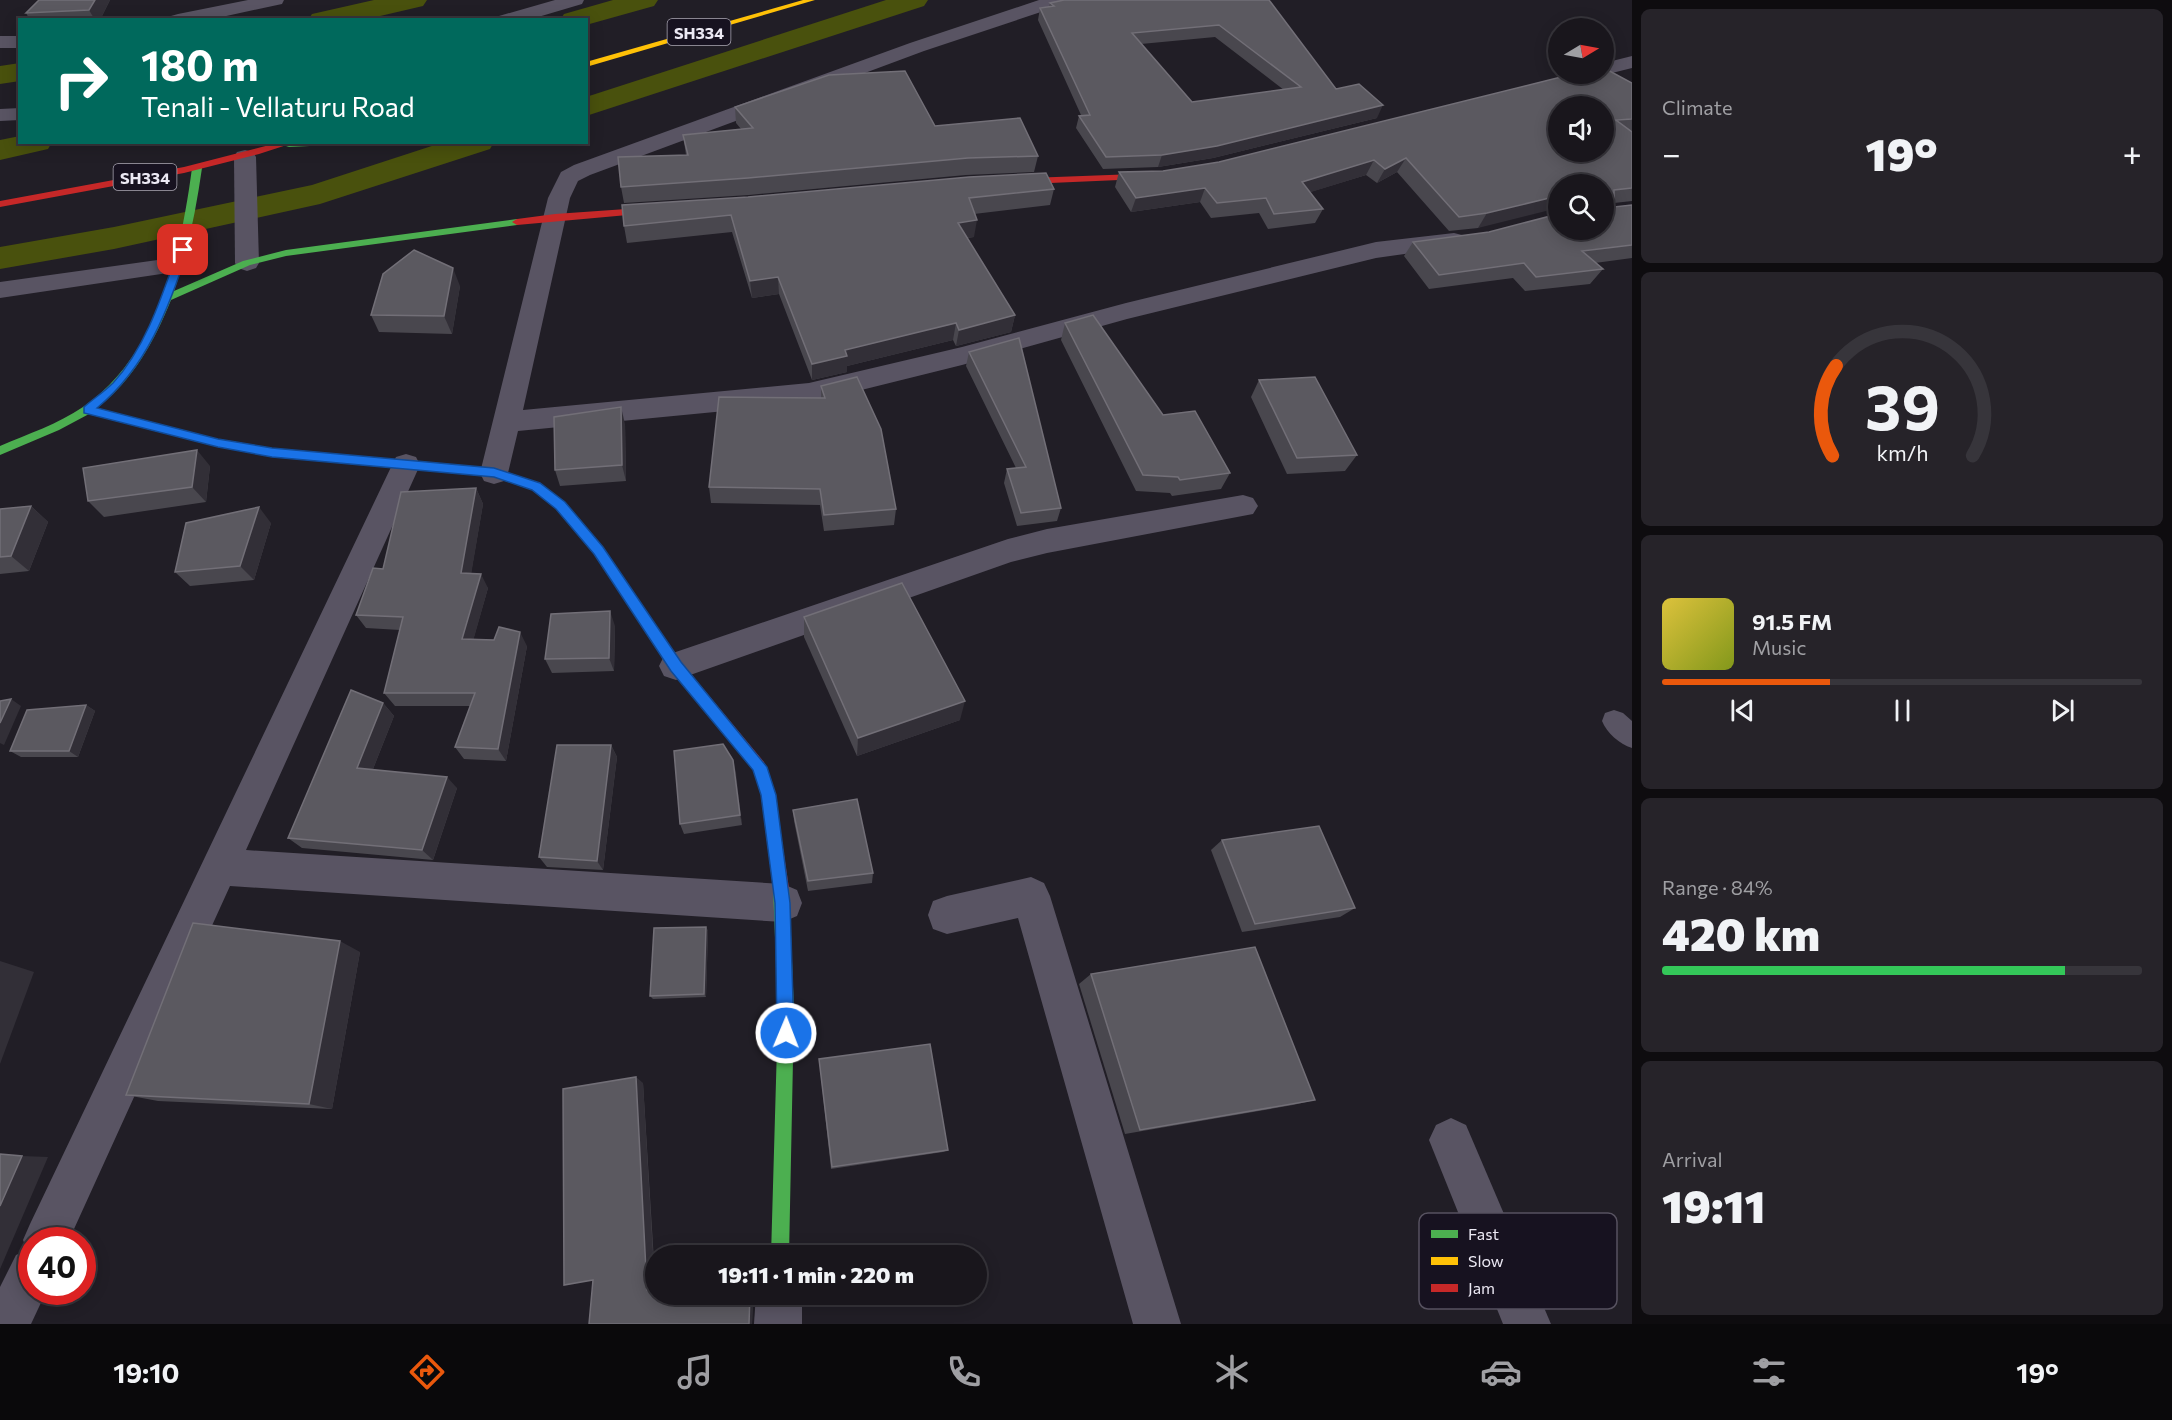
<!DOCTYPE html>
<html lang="en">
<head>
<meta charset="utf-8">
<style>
	:root { --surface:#19161c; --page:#262329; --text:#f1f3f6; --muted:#9f9fa3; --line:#37353b; --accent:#ea580c }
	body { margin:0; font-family:Commissioner,sans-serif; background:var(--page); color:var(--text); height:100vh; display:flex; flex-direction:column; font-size:22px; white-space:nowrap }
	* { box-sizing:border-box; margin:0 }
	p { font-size:20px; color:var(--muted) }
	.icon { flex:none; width:33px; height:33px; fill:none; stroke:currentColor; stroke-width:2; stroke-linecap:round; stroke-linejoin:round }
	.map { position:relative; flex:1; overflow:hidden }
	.details { display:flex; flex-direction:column; gap:9px; padding:9px; background:#0e0c0f; width:540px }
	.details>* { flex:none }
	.top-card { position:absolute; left:18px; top:18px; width:570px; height:126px; border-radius:0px; box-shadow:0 3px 15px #0003,0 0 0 2px var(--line); background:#00695c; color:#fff; overflow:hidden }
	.needle { width:39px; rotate:80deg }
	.fabs { position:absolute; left:1548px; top:18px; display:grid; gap:12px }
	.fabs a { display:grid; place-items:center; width:66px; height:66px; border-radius:50%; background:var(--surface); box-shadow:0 3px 15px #0003,0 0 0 2px var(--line); font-size:30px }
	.speed { position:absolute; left:18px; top:1227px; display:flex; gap:12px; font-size:30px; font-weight:700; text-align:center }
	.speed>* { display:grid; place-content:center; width:78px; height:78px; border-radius:50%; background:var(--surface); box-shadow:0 3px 15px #0003,0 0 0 2px var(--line); line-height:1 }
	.speed .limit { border:9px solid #d22; background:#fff; color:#111 }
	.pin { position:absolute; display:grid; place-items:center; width:51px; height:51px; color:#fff; margin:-26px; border-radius:12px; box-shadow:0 3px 9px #0006 }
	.me { position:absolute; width:66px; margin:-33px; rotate:1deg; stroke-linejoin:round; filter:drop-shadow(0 0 4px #0008) }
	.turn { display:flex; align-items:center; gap:21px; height:126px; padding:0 24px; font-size:27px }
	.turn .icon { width:78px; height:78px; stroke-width:2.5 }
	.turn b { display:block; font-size:42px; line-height:51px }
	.big { font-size:45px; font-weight:800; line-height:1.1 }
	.details .widget { flex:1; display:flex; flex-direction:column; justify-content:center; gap:9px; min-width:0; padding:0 21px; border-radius:9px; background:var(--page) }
	.details .dial { align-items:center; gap:0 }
	.dial svg { height:156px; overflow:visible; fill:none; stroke:var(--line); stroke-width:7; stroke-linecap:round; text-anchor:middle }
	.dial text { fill:var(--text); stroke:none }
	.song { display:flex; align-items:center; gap:18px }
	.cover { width:72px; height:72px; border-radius:9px; background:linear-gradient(135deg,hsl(50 70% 55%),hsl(70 70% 35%)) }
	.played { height:6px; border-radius:3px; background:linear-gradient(90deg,var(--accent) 35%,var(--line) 35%) }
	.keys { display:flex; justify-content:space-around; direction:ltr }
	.heat { display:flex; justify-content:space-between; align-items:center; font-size:33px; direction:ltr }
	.charge { height:9px; border-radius:4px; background:linear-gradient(90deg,#34c759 84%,var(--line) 0) }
	.trip { position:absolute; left:645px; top:1245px; width:342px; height:60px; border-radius:30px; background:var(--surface); box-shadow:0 3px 15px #0003,0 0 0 2px var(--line); font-weight:800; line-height:60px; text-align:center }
	.tabs { display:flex; height:96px; justify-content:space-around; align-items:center; background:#0a090b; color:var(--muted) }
	.tabs .icon { width:42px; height:42px }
	.tabs .current { color:var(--accent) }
	.tabs b { font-size:27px; color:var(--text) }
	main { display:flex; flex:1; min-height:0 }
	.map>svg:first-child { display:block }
</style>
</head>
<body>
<main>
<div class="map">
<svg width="1632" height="1324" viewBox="0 0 1632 1324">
	<rect width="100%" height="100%" fill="#211e26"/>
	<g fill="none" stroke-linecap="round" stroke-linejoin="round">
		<g fill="#49510d" fill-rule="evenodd">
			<path d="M374,0H427L423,6L363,20H308L312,14Z"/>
			<path d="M613,0H658L654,6L586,25V20H560L564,14Z"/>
			<path d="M886,0H928L924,6L586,116V97Z"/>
			<path d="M20,63V81L0,84V66Z"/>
			<path d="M20,136V142H52L48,149L0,160V140Z"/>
			<path d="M444,142H494L490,149L320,204L114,249L0,269V247L114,227L312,185Z"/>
		</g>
		<path fill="#595463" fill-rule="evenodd" d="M1614,710L1623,713L1632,721V748C1619,744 1607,733 1602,721L1605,713Z"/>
		<g fill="#595463" fill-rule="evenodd">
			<path d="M248,0H284L282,4L208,20H169L171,16L178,14Z"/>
			<path d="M555,0H584L582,4L528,20H497L499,16Z"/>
			<path d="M1039,0H1067L1065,4L924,51L590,175L578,181L570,198L523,410L809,383L962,347L1126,303L1376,242L1454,233L1462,235L1466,240L1462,245L1454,247L1376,258L1127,319L962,365L809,403L518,431L508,473L504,481L494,484L484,481L480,473L548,198L561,172L574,165L910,43Z"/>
			<rect x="0" y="36" width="20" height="12"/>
			<path d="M1632,56V68L1604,75L1598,74H1604V63Z"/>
			<path d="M20,108V120L0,121V109Z"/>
			<path d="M245,150L253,152L256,157L259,263L256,268L247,271L238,268L235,263L234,157L237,152Z"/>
			<path d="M179,257L188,260L191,265L188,270L0,298V282Z"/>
			<path d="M406,454L416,457L420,465L246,850L783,884L797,890L802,903L797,916L783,922L230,886L69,1240H32V1292H46L31,1324H0V1287L16,1255L27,1250L23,1240L30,1224L392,465L396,457Z"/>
			<path d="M1243,495L1253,498L1258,506L1253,514L1047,553L1011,562L676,680L664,676L659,666L664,656L1008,539L1047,529Z"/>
			<path d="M1031,877L1044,883L1050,896L1181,1324H1133L1018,918L947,934L933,929L928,915L933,901L947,896Z"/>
			<path d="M1451,1118L1466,1125L1551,1324H1503L1429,1140L1436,1125Z"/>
			<path d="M756,1294H802V1324H754Z"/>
		</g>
		<g fill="#4caf50" fill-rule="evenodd">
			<path d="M286,142H334L330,145L289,147L286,146Z"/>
			<path d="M197,165L202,168C196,210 188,251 174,291L243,261L286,250L517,219L522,222L517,225L286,256L250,265L171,300C154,342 133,380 97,408L218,439L272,448L494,469L540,484L565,502L585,527L587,530L585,533H577L557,508L532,490L494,477L272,456L218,447L89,414L59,430L0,455V446C28,434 58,424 83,407C158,356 181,252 192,168Z"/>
			<path d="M781,880L786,883L789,888L794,1011L789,1256H771L778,1011L773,888L776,883Z"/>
		</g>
		<path fill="#ffc107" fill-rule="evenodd" d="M803,0H815L586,67V62Z"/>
		<g fill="#c62828" fill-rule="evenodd">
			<path d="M281,142H296L259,154L184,173L0,207V201L184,167Z"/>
			<path d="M1162,173L1167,176L1165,178L1004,185L999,182L1004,179Z"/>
			<path d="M669,206L672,207V211L517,225L512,222L517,219L555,214Z"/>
			<path d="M581,525L585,527L602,546L681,662L764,762L775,795L789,888L786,893L781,896L776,893L773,888L761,795L753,770L671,670L594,554L577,533L575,530L577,527Z"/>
		</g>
	</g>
	<g fill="#49474e" fill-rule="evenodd">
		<path d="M110,0L100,20H30L26,13Z"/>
		<path d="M1269,0L1336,89L1377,118L1213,158L1158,167L1103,169L1076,128L1079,116L1081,115L1038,20L1040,8L1049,7L1050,3ZM1215,37L1284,90L1192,102L1141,44Z"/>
		<path d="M1632,83V201L1614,203V207L1632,205V258L1595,263L1603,269L1590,284L1525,291L1513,278L1429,289L1404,256L1413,242L1558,230L1604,184H1558L1478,228L1449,231L1397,172L1377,183L1366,175L1310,192L1323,209L1315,223L1268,229L1259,213L1211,218L1200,202L1131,212L1115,187L1119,172L1163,171L1219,162Z"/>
		<path d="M735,107L935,126L1038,156L1034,172L966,175L749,195L624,203L621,187L686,155L683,135L741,129L736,123Z"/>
		<path d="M1054,189L1050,205L974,214V237L967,238L1015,315L1011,332L956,346L953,340L847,366V372L812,380L779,294L752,298L732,232L627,243L624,226L622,205Z"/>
		<path d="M460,286L452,334L379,332L371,315Z"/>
		<path d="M1065,323L1163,415L1230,473L1221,489L1172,496L1170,493L1136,491L1061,340Z"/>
		<path d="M969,352L1061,508L1057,521L1017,526L1004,483L1007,469L1016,468L966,366Z"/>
		<path d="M1259,380L1357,455L1345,471L1287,474L1251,397Z"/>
		<path d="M821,386L896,509L894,525L824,531L820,505L711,503L709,487L821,398Z"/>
		<path d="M625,424L626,481L560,486L555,470Z"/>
		<path d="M210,466L206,502L104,517L88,501Z"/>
		<path d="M476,488L483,504L471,573L488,588L473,640L527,646L506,761L464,759L455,747L470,706H395L384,693L400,630L366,628L356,615L383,569Z"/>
		<path d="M31,506L48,522L29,571L0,574V509Z"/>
		<path d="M271,523L254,580L190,586L175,572Z"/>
		<path d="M804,617L960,720L857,756L804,637Z"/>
		<path d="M615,626L614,671L552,673L545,659Z"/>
		<path d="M383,703L394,716L373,769L457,788L433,860L302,848L288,838Z"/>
		<path d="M86,705L95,711L78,757H21L10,751Z"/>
		<path d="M611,745L617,757L603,870L547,867L539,857Z"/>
		<path d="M733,761L742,825L684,834L680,824Z"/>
		<path d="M793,810L873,873L872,883L808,891L794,821Z"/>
		<path d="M1222,840L1355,908L1340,917L1242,932L1211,850Z"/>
		<path d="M706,927L708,931L706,997L653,999L650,996Z"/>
		<path d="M360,952L332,1109L158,1101L126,1095Z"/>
		<path d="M1091,974L1315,1100L1293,1105L1125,1134L1079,984Z"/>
		<path d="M819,1059L948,1150L943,1152L831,1169Z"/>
		<path d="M643,1083L656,1294H753L752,1324H589Z"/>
	</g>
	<g fill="#322f37">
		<path d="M95,0H110L100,20H95L89,10Z"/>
		<path d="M1383,105L1377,118L1213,158L1158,167L1162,155Z"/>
		<path d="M1406,158L1397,172L1377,183L1385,169Z"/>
		<path d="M1374,160L1366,175L1295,197L1302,182Z"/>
		<path d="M1205,188L1200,202L1131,212L1136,198Z"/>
		<path d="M1558,196V208L1478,228L1487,213Z"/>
		<path d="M977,220L974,237L955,239L958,223Z"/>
		<path d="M453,268L460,286L452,334L444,316Z"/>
		<path d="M778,277L779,294L752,298L750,281Z"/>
		<path d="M1015,315L1011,332L956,346L959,330Z"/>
		<path d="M956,323L953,340L847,366V372L812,380V364L845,350Z"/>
		<path d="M621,407L625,424L626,481L622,465Z"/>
		<path d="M197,450L210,466L206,502L192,487Z"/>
		<path d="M476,488L483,504L469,587L461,573Z"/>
		<path d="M31,506L48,522L29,571L11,556Z"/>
		<path d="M259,507L271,523L254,580L240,566Z"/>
		<path d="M481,574L488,588L470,652L462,639Z"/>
		<path d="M610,611L615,626L614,671L609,658Z"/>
		<path d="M520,632L527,646L506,761L498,749Z"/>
		<path d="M11,699L21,706L4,745L0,743V723Z"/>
		<path d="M965,701L960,720L857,756L858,738Z"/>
		<path d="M383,703L394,716L369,779L357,768Z"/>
		<path d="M86,705L95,711L78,757L69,751Z"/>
		<path d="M611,745L617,757L603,870L597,861Z"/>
		<path d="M733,760L736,772L742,825L740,815Z"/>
		<path d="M447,777L457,788L433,860L422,850Z"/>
		<path d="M706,927L708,931L706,997L704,994Z"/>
		<path d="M340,941L360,952L332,1109L309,1104Z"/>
		<path d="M0,961L34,972L0,1064Z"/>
		<path d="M636,1077L643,1083L655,1287L647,1290Z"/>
		<path d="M22,1156L48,1157L0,1269V1206Z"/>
		<path d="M750,1294H753L752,1324H749Z"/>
	</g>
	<g fill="#5b5960" stroke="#726f77" stroke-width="1.5" fill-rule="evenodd">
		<path d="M39,0H95L89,10L26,13Z"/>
		<path d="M1064,0H1269L1336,89L1359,84L1383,105L1217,146L1162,155L1106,157L1079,116L1090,115L1040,8L1054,6L1050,3ZM1219,25L1301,87L1192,102L1132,33Z"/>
		<path d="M1604,68L1632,83V119L1616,120L1632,132V188L1614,190V207L1632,205V245L1582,251L1603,269L1536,277L1524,263L1439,275L1413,242L1489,232L1558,214V230H1604V184H1558V196L1487,213L1459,217L1406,158L1385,169L1374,160L1302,182L1323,209L1274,214L1266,198L1217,203L1205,188L1136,198L1119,172L1163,171L1219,162L1573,74H1604ZM1558,106H1604V152H1558Z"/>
		<path d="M905,71L935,126L1020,118L1038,156L968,158L748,178L621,187L618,157L688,155L683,135L753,128L735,107L829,75Z"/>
		<path d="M1046,173L1054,189L969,198L977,220L958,223L1015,315L959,330L956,323L845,350L847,356L812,364L778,277L750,281L731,215L624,226L622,205L748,197L969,177Z"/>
		<path d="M414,250L453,268L444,316L371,315L383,274Z"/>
		<path d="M1093,315L1163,415L1195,411L1230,473L1180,480L1178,477L1143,475L1065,323Z"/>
		<path d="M1019,338L1061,508L1021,513L1007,469L1026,467L969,352Z"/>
		<path d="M857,377L881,429L896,509L824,515L820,489L709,487L719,397L825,398L821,386Z"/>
		<path d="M1315,377L1357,455L1297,458L1259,380Z"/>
		<path d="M621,407L622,465L555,470L554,417Z"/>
		<path d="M197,450L192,487L88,501L83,468Z"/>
		<path d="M476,488L461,573L481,574L462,639L494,640L499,627L520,632L498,749L455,747L475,693H384L403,617L356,615L373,568L383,569L401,492Z"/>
		<path d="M31,506L11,556L0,557V509Z"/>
		<path d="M259,507L240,566L175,572L186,523Z"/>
		<path d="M902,583L965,701L858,738L804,617Z"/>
		<path d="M610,611L609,658L545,659L551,614Z"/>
		<path d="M351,690L383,703L357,768L447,777L422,850L288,838Z"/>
		<path d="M11,699L0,723V701Z"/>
		<path d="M86,705L69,751H10L27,710Z"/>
		<path d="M723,744L733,760L740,815L680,824L674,751Z"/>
		<path d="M557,745H611L597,861L539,857Z"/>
		<path d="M857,799L873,873L808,881L793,810Z"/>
		<path d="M1319,826L1355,908L1255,924L1222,840Z"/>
		<path d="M193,923L340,941L309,1104L126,1095Z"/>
		<path d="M706,927L704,994L650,996L654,928Z"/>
		<path d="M1255,947L1315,1100L1140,1130L1091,974Z"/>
		<path d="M930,1044L948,1150L832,1167L819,1059Z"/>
		<path d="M636,1077L647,1290H656V1294H750L749,1324H589L593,1280L564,1285L563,1089Z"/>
		<path d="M0,1154L22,1156L0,1206Z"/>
	</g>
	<path fill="#1a73e8" stroke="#114b97" stroke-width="1.5" d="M183,247L188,250C167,311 148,366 97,408L218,439L272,448L494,468L540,483L565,502L603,547L681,662L767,767L776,795L790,903L794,1033L792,1039L786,1042L780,1039L777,1033L775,903L761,795L753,770L671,671L594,554L556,509L532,490L494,477L272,457L218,447L84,413V407C93,399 104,392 113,383C146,347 162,296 178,250Z"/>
	<g text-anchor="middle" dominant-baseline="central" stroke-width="4.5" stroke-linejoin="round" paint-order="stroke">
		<g fill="#171220" stroke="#aca8b4" stroke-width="1.5">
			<rect x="667.5" y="19" width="63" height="26" rx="4.5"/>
			<rect x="113.5" y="164" width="63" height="26" rx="4.5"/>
		</g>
		<g font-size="16" font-weight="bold" fill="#ece9f4">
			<text x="699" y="32">SH334</text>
			<text x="145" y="177">SH334</text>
		</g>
	</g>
	<rect x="1419" y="1213" width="198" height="96" rx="9" fill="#171220" stroke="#575260" stroke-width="1.5"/>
	<rect x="1431" y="1230" width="27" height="8" fill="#4caf50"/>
	<rect x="1431" y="1257" width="27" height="8" fill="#ffc107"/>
	<rect x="1431" y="1284" width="27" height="8" fill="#c62828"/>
	<g font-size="16" fill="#ece9f4">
		<text x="1468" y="1240">Fast</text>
		<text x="1468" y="1267">Slow</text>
		<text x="1468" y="1294">Jam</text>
	</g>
</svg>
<div class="fabs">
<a><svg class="needle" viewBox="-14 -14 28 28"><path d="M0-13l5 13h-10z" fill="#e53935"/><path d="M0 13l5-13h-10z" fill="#9f9fa3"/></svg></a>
<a><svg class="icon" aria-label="sound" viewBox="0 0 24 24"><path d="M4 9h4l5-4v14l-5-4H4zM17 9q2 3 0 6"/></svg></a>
<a><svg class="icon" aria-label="search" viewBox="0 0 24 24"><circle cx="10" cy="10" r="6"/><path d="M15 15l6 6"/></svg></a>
</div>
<div class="speed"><div class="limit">40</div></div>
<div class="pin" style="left:183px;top:250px;background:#d93025"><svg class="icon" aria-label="arrive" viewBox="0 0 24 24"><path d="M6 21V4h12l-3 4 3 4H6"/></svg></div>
<svg class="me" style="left:786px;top:1033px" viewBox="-20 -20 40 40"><circle r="17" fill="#1a73e8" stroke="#fff" stroke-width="3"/><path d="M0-11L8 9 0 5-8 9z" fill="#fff"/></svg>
<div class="trip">19:11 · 1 min · 220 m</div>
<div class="top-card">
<div class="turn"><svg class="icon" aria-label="right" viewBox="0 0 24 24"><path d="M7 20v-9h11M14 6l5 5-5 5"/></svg><div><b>180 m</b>Tenali - Vellaturu Road</div></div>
</div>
</div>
<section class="details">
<div class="widget"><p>Climate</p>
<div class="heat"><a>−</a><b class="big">19°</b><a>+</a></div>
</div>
<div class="widget dial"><svg viewBox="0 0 100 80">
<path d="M14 69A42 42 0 1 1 86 69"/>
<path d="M14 69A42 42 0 0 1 16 23" stroke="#ea580c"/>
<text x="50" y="56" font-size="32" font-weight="700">39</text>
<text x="50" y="72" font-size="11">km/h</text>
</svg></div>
<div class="widget">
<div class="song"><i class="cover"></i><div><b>91.5 FM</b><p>Music</p></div></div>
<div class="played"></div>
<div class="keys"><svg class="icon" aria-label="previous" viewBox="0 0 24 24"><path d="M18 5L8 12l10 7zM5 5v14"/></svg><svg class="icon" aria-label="pause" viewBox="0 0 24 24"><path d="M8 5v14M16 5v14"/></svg><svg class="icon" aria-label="next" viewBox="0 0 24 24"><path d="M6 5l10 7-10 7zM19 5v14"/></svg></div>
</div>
<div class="widget"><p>Range · 84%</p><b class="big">420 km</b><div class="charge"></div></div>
<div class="widget"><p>Arrival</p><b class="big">19:11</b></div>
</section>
</main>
<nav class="tabs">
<b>19:10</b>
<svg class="icon current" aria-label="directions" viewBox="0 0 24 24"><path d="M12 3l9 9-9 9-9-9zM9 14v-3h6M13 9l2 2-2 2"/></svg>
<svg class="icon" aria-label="music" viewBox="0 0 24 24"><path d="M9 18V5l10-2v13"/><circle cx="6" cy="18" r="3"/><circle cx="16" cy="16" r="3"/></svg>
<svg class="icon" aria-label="phone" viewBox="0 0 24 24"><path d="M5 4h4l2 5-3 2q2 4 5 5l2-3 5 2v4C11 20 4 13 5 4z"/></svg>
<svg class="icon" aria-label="climate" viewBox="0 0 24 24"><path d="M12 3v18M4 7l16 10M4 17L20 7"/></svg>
<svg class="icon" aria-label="car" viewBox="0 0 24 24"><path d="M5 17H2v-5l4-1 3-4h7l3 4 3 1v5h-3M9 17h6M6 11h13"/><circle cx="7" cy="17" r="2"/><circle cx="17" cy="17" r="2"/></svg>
<svg class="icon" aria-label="filters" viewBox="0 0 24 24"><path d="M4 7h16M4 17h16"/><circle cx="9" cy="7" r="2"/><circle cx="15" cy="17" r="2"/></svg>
<b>19°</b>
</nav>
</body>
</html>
